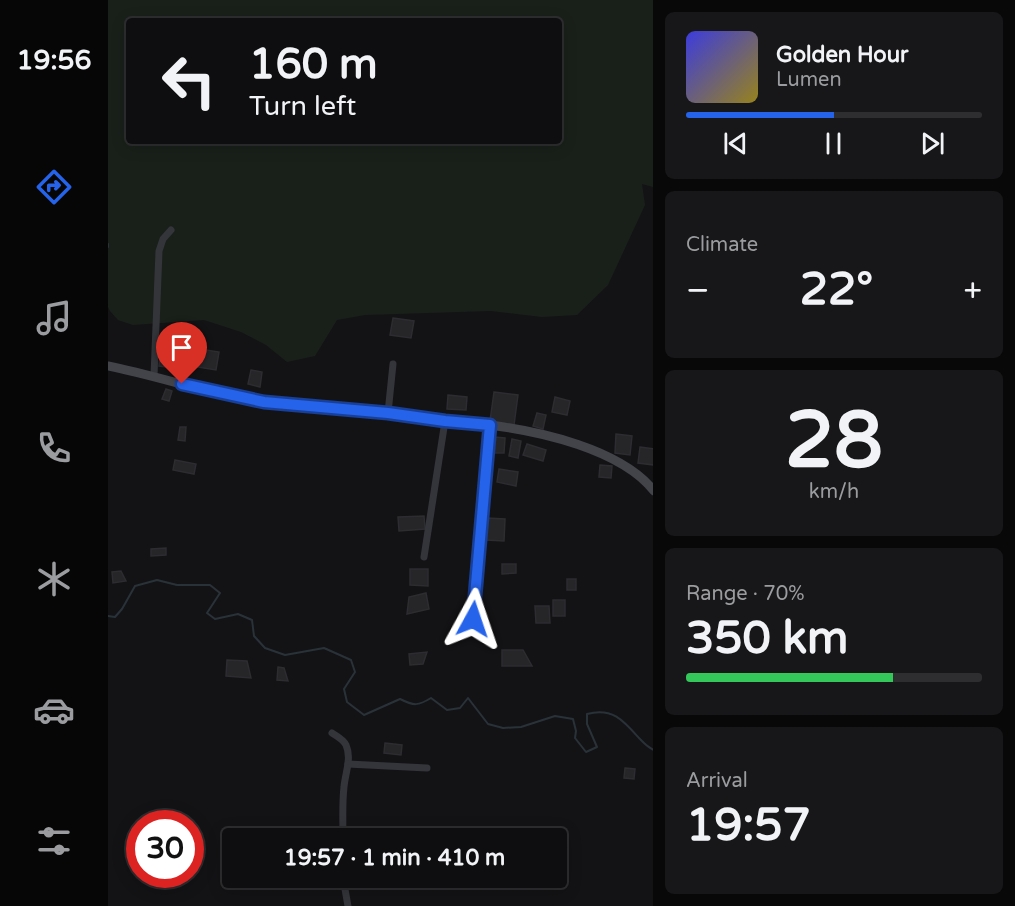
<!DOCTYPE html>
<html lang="en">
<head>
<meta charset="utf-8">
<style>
	:root { --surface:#0e0e10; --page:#171719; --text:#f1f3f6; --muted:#9b9c9f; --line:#2e2e30; --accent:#2563eb }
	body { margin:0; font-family:"Varela Round",sans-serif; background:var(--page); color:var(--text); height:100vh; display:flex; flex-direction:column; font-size:22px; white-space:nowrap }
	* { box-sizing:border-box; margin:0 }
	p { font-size:20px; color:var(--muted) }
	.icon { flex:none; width:33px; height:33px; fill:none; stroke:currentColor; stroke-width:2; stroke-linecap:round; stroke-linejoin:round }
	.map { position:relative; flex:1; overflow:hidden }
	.sheet { display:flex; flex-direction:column; gap:12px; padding:12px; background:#080809; width:362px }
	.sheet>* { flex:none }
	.top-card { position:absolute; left:18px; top:18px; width:436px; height:126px; border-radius:6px; box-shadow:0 3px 15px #0003,0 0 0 2px var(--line); background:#0e0e10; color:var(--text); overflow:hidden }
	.speed { position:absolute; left:18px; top:810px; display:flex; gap:12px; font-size:30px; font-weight:700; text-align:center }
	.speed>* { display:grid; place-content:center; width:78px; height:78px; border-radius:50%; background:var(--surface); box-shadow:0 3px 15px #0003,0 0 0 2px var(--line); line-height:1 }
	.speed .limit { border:9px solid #d22; background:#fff; color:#111 }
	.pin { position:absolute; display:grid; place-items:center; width:51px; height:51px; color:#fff; margin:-62px -26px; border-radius:50% 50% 50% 0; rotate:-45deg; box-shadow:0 0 6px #0007 }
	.pin .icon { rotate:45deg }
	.me { position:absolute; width:66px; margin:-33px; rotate:5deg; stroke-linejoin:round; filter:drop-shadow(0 0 4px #0008) }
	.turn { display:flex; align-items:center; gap:21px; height:126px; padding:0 24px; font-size:27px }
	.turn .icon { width:78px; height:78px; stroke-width:2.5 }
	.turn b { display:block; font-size:42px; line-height:51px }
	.big { font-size:45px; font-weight:700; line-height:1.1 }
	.sheet .card { flex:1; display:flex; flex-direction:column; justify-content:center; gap:9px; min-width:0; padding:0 21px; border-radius:9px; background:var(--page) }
	.sheet .dial { align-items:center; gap:0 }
	.dial b { font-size:78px; line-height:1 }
	.song { display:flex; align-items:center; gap:18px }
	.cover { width:72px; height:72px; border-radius:9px; background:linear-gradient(135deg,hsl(240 70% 55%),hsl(50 70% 35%)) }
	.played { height:6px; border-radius:3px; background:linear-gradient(90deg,var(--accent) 50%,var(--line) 50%) }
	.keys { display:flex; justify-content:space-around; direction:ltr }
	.heat { display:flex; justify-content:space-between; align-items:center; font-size:33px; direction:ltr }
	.charge { height:9px; border-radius:4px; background:linear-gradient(90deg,#34c759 70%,var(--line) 0) }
	.trip { position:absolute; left:114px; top:828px; width:345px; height:60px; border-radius:6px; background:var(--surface); box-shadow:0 3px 15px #0003,0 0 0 2px var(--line); font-weight:700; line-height:60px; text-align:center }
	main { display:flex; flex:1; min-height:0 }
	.tab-bar { display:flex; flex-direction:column; width:108px; justify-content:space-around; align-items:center; background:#060606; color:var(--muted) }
	.tab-bar .icon { width:42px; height:42px }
	.tab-bar .selected { color:var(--accent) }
	.tab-bar b { font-size:27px; color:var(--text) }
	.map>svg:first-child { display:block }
</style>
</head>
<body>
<main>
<nav class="tab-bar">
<b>19:56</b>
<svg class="icon selected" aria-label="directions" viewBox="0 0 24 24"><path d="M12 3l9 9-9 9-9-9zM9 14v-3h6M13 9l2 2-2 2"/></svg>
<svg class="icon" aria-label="music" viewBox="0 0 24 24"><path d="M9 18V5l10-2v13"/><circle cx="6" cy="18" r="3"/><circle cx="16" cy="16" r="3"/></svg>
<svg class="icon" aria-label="phone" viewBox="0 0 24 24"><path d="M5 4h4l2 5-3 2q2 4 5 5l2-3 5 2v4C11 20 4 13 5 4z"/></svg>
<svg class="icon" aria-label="climate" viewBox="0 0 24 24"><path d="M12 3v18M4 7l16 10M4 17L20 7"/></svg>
<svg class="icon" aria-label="car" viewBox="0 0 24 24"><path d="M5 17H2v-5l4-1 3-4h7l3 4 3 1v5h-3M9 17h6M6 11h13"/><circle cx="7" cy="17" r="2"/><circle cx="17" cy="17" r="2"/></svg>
<svg class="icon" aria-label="filters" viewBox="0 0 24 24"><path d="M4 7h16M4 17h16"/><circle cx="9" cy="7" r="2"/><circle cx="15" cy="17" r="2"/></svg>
</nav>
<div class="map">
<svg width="546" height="906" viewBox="0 0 546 906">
	<rect width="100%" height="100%" fill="#131315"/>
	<path fill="#19201a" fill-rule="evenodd" d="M0,0H545V187L534,184L537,205L500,285L469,315L434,317L383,311L257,315L229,320L207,356L179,362L158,345L133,332L96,320L25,325L10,320L2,311L0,307ZM21,21H452V141H21Z"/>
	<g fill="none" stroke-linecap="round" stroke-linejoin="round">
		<g stroke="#293239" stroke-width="2">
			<path d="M0,244V247"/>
			<path d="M0,616L7,617L14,609L27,586L49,580L69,585H102L112,593L99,613L107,619L130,614L144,620L146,636L157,648L177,655L216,648L243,660L247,672L236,689L239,702L256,715L292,699C306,706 310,706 323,698L339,710L352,708L360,698L380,724L395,728L413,727L447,716L465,719L468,731L467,738L478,752L489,747L479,724V714C504,707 515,720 531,738C536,743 539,747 546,750"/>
		</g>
	</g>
	<g fill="#262629" stroke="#2d2d31" stroke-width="1.5">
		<path d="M285,318L306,321L303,338L282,335Z"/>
		<path d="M53,348L69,350L67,368L51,366Z"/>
		<path d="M86,348L111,352L108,370L83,366Z"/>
		<path d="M143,370L154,372L152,387L140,384Z"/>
		<path d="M58,389L64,391L61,401L54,399Z"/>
		<path d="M386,392L410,395L406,425L382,421Z"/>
		<path d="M340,395L359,397L358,410L339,409Z"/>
		<path d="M447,397L462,401L459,415L444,412Z"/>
		<path d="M429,413L438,415L435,429L425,426Z"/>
		<path d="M72,427H78L77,441L70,440Z"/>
		<path d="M508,434L524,436L522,455L507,453Z"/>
		<path d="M386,437L397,438L396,453H385Z"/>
		<path d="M404,439L413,441L410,458L401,456Z"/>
		<path d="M419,444L438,450L435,461L415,455Z"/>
		<path d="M532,447L546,449V465L530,463Z"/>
		<path d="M67,460L88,464L86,474L65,470Z"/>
		<path d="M492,465L504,466L503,478L491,477Z"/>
		<path d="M391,469L410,472L408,486L389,482Z"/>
		<path d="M316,516L317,529L291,531L290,517Z"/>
		<path d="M379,518L397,519L396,541L378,540Z"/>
		<path d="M58,548V555L43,556V549Z"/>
		<path d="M394,564H408V573L394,574Z"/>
		<path d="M302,569H320V586L302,585Z"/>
		<path d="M13,571L18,581L5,583L4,572Z"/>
		<rect x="459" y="579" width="9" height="11"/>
		<path d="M318,593L321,609L299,614L301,597Z"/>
		<rect x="445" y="600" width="12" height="16"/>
		<path d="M427,606H441L442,623H428Z"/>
		<path d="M394,650H415L424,666H394Z"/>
		<path d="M319,652L315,664L302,665L301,654Z"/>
		<path d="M119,660L139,661L143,678L118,676Z"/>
		<path d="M170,667L176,668L180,681L169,680Z"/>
		<path d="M277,743L294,745L293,755L276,753Z"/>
		<path d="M517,768L527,769L526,779L516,778Z"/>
	</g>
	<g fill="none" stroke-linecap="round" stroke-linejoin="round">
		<g stroke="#34353a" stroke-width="7">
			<path d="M46,376L51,251L55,239L63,230"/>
			<path d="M280,413L285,364"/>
			<path d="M316,557L337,421"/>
			<path d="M365,619L382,425"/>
			<path d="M224,733C229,736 236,740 238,745C244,758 237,774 236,787C234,804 235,821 235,838"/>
			<path d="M240,764L319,768"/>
			<path d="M235,878L240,906"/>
		</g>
		<path stroke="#42444a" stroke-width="9" d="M0,366C49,376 96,392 146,401C174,406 203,406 232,409C266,412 301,417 335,421C350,423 366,423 381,425C431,431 513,449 546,491"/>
	</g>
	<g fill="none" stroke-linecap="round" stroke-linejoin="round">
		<defs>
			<path id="route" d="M74,384L156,402L280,413L337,421L382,425L365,619"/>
		</defs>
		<use href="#route" stroke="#184099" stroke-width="15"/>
		<use href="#route" stroke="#2563eb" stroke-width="10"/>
	</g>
</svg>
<div class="speed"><div class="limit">30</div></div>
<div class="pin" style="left:74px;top:384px;background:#d93025"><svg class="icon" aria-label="arrive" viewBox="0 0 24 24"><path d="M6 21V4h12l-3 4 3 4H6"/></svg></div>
<svg class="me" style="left:365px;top:619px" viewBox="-20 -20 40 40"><path d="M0-17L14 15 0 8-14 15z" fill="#2563eb" stroke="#fff" stroke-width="4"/></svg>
<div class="trip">19:57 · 1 min · 410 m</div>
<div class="top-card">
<div class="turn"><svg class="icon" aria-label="left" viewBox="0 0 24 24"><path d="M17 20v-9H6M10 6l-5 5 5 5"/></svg><div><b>160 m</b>Turn left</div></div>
</div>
</div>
<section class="sheet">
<div class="card">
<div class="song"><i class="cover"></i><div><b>Golden Hour</b><p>Lumen</p></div></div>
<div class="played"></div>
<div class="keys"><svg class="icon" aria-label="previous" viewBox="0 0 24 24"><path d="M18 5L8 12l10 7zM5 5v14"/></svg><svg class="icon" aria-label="pause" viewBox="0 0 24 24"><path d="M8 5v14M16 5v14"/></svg><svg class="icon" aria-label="next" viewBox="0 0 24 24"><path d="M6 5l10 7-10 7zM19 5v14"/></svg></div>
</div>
<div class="card"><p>Climate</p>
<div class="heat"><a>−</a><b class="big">22°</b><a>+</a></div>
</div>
<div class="card dial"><b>28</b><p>km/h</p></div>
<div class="card"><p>Range · 70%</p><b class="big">350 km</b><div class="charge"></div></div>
<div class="card"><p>Arrival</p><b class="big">19:57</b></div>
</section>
</main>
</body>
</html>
